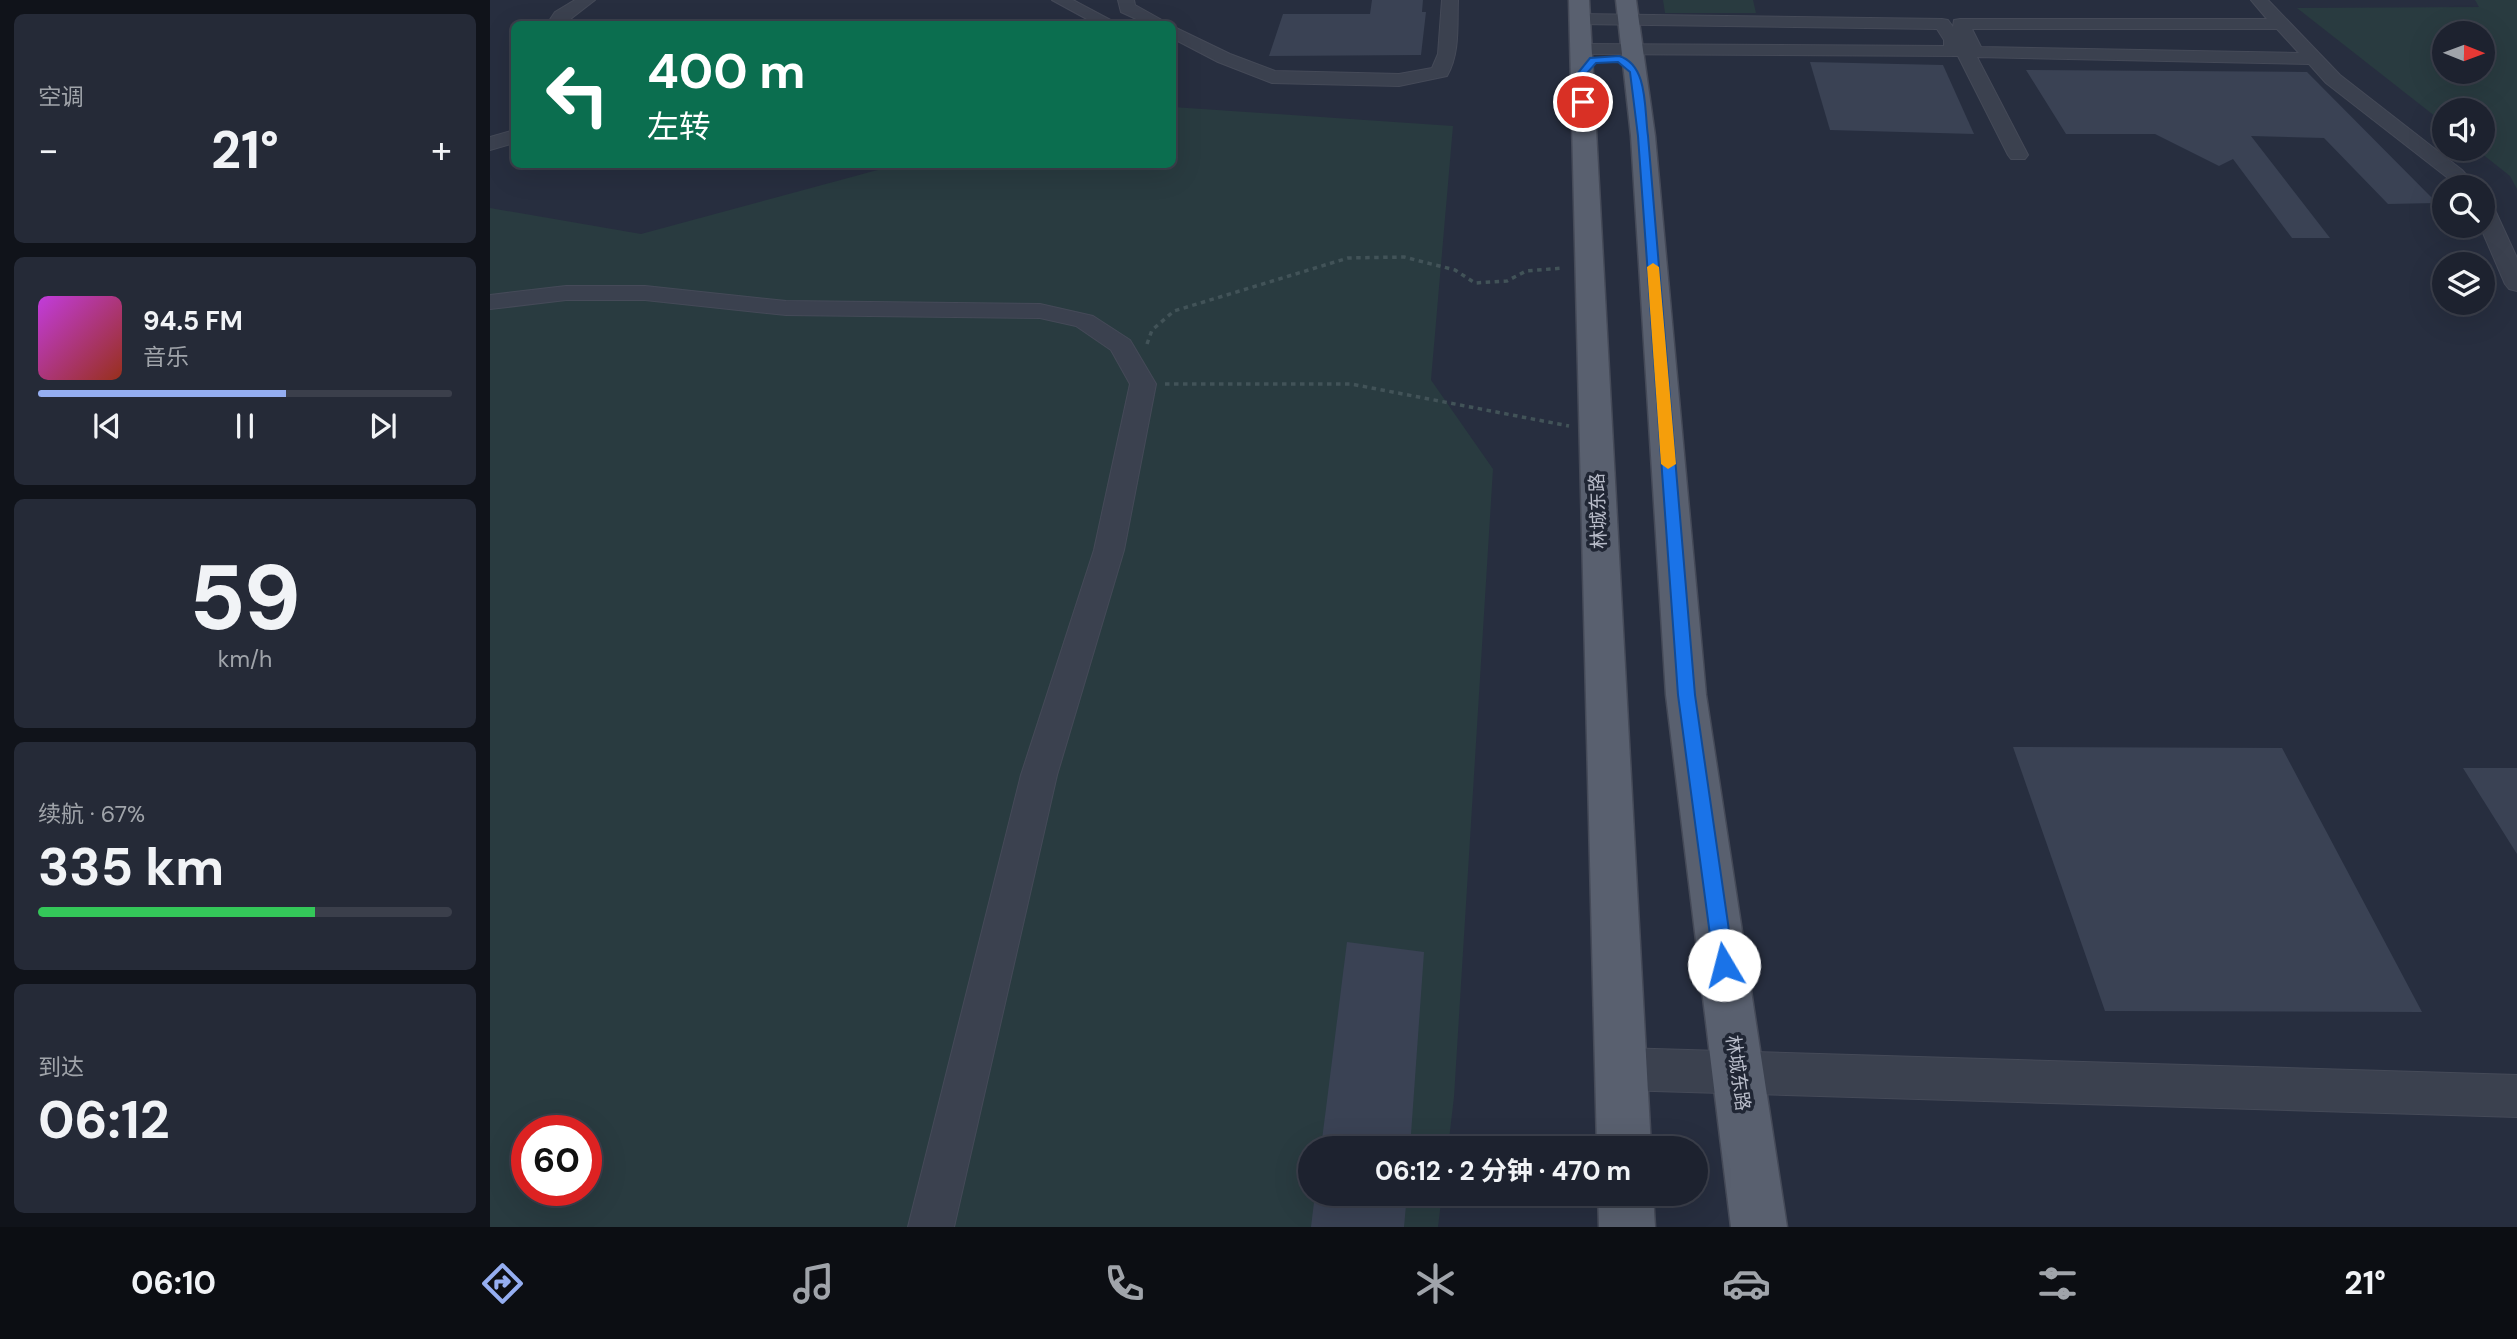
<!DOCTYPE html>
<html lang="zh">
<head>
<meta charset="utf-8">
<style>
	:root { --surface:#1d222f; --page:#252a37; --text:#f1f3f6; --muted:#a0a4aa; --line:#3b3f4b; --accent:#95aef1 }
	body { margin:0; font-family:"DM Sans","Noto Sans SC",sans-serif; background:var(--page); color:var(--text); height:100vh; display:flex; flex-direction:column; font-size:26px; white-space:nowrap }
	* { box-sizing:border-box; margin:0 }
	p { font-size:23px; color:var(--muted) }
	.icon { flex:none; width:38px; height:38px; fill:none; stroke:currentColor; stroke-width:2; stroke-linecap:round; stroke-linejoin:round }
	.map { position:relative; flex:1; overflow:hidden }
	.sheet { display:flex; flex-direction:column; gap:14px; padding:14px; background:#10131a; width:490px }
	.sheet>* { flex:none }
	.banner { position:absolute; left:21px; top:21px; width:665px; height:147px; border-radius:10px; box-shadow:0 7px 28px #0002,0 0 0 2px var(--line); background:#0b6e4f; color:#fff; overflow:hidden }
	.needle { width:46px; rotate:91deg }
	.buttons { position:absolute; left:1942px; top:21px; display:grid; gap:14px }
	.buttons a { display:grid; place-items:center; width:63px; height:63px; border-radius:50%; background:var(--surface); box-shadow:0 7px 28px #0002,0 0 0 2px var(--line); font-size:35px }
	.speed { position:absolute; left:21px; top:1115px; display:flex; gap:14px; font-size:35px; font-weight:700; text-align:center }
	.speed>* { display:grid; place-content:center; width:91px; height:91px; border-radius:50%; background:var(--surface); box-shadow:0 7px 28px #0002,0 0 0 2px var(--line); line-height:1 }
	.speed .limit { border:10px solid #d22; background:#fff; color:#111 }
	.pin { position:absolute; display:grid; place-items:center; width:60px; height:60px; color:#fff; margin:-30px; border:4px solid #fff; border-radius:50%; box-shadow:0 2px 7px #0007 }
	.me { position:absolute; width:77px; margin:-38px; rotate:352deg; stroke-linejoin:round; filter:drop-shadow(0 0 5px #0008) }
	.turn { display:flex; align-items:center; gap:24px; height:147px; padding:0 21px; font-size:32px }
	.turn .icon { width:91px; height:91px; stroke-width:2.5 }
	.turn b { display:block; font-size:49px; line-height:60px }
	.big { font-size:52px; font-weight:700; line-height:1.1 }
	.sheet .tile { flex:1; display:flex; flex-direction:column; justify-content:center; gap:10px; min-width:0; padding:0 24px; border-radius:10px; background:var(--page) }
	.sheet .dial { align-items:center; gap:0 }
	.dial b { font-size:91px; line-height:1 }
	.song { display:flex; align-items:center; gap:21px }
	.cover { width:84px; height:84px; border-radius:10px; background:linear-gradient(135deg,hsl(290 70% 55%),hsl(10 70% 35%)) }
	.played { height:7px; border-radius:4px; background:linear-gradient(90deg,var(--accent) 60%,var(--line) 60%) }
	.keys { display:flex; justify-content:space-around; direction:ltr }
	.heat { display:flex; justify-content:space-between; align-items:center; font-size:38px; direction:ltr }
	.charge { height:10px; border-radius:5px; background:linear-gradient(90deg,#34c759 67%,var(--line) 0) }
	.trip { position:absolute; left:808px; top:1136px; width:410px; height:70px; border-radius:35px; background:var(--surface); box-shadow:0 7px 28px #0002,0 0 0 2px var(--line); font-weight:700; line-height:70px; text-align:center }
	.dock { display:flex; height:112px; justify-content:space-around; align-items:center; background:#0c0e13; color:var(--muted) }
	.dock .icon { width:49px; height:49px }
	.dock .on { color:var(--accent) }
	.dock b { font-size:32px; color:var(--text) }
	main { display:flex; flex:1; min-height:0 }
	.map>svg:first-child { display:block }
</style>
</head>
<body>
<main>
<section class="sheet">
<div class="tile"><p>空调</p>
<div class="heat"><a>−</a><b class="big">21°</b><a>+</a></div>
</div>
<div class="tile">
<div class="song"><i class="cover"></i><div><b>94.5 FM</b><p>音乐</p></div></div>
<div class="played"></div>
<div class="keys"><svg class="icon" aria-label="previous" viewBox="0 0 24 24"><path d="M18 5L8 12l10 7zM5 5v14"/></svg><svg class="icon" aria-label="pause" viewBox="0 0 24 24"><path d="M8 5v14M16 5v14"/></svg><svg class="icon" aria-label="next" viewBox="0 0 24 24"><path d="M6 5l10 7-10 7zM19 5v14"/></svg></div>
</div>
<div class="tile dial"><b>59</b><p>km/h</p></div>
<div class="tile"><p>续航 · 67%</p><b class="big">335 km</b><div class="charge"></div></div>
<div class="tile"><p>到达</p><b class="big">06:12</b></div>
</section>
<div class="map">
<svg width="2027" height="1227" viewBox="0 0 2027 1227">
	<rect width="100%" height="100%" fill="#272e3f"/>
	<g fill="#293b40" fill-rule="evenodd">
		<path d="M1173,0H1263L1266,13H1175Z"/>
		<path d="M1985,0H2027V189L2020,176L1986,149H1993V110H1955V124L1807,8L1989,7ZM1955,33H1993V72H1955Z"/>
		<path d="M683,107L963,126L941,380L1003,469L964,1097L958,1148H821V1194H952L948,1227H0V208L151,234L406,165L682,164ZM37,1130H96V1190H37Z"/>
	</g>
	<g fill="#3a4254">
		<path d="M882,0H933L932,12H936L931,55L779,56L793,14H880Z"/>
		<path d="M1320,62L1453,65L1484,134L1340,130Z"/>
		<path d="M1536,70L1817,72L1947,203L1898,204L1834,138L1761,136L1840,238H1802L1743,159L1729,166L1665,134H1576Z"/>
		<path d="M1523,747L1792,748L1932,1012L1615,1011Z"/>
		<path d="M1973,768H2027V854Z"/>
		<path d="M857,942L934,952L920,1148H831Z"/>
		<path d="M825,1194H917L914,1227H821Z"/>
	</g>
	<g fill="none" stroke-linecap="round" stroke-linejoin="round">
		<defs>
			<g id="minor">
				<path d="M85,0H105L74,24H57L65,12Z"/>
				<path d="M562,0H583L628,24H606Z"/>
				<path d="M628,0H644L645,5L679,24H657L631,12Z"/>
				<path d="M952,0H968C967,25 970,54 957,76L909,86L782,83L728,62L682,38V26L740,54L785,71L909,74L942,68L948,54Z"/>
				<path d="M1761,0H1778L1850,75L1972,170L1987,187H1965L1958,178L1836,83L1819,64L1487,57L1538,155L1535,159H1521L1518,155L1468,56L1091,54L1082,49L1091,44L1454,46V40L1447,29L1089,24L1080,19L1089,14L1452,19L1458,20L1463,27L1464,20L1470,19H1777ZM1482,29H1787L1809,53L1491,47Z"/>
				<path d="M24,130V143L0,150V137Z"/>
				<path d="M1993,202L2001,203L2004,208L2027,258V291L2019,289L2015,284L1990,226H1993Z"/>
				<path d="M76,286H155L296,301L550,304L603,316L640,340L666,384L634,550L567,775L464,1227H418L531,775L604,550L640,384L621,350L586,326L550,318L296,315L155,300H76L0,309V295Z"/>
				<path d="M1131,1048L2027,1075V1117L1131,1090L1116,1084L1110,1069L1116,1054Z"/>
			</g>
			<g id="major">
				<path d="M1079,0H1099L1161,1148H1107Z"/>
				<path d="M1126,0H1146L1165,136L1216,695L1297,1227H1241L1176,695L1141,136Z"/>
				<path d="M1108,1194H1163L1165,1227H1109Z"/>
			</g>
		</defs>
		<use href="#minor" stroke="#454a58" stroke-width="2"/>
		<use href="#major" stroke="#454a58" stroke-width="3"/>
		<g stroke="#425358" stroke-width="3.5" stroke-dasharray="4.5 4.5" stroke-linecap="butt">
			<path d="M657,344L662,330L684,311L858,258L914,257L965,270L985,283L1017,281L1036,271L1073,268"/>
			<path d="M675,384H861L1079,426"/>
		</g>
		<use href="#minor" fill="#3b414f" fill-rule="evenodd"/>
		<use href="#major" fill="#59606f" fill-rule="evenodd"/>
	</g>
	<path fill="#1a73e8" stroke="#114b97" stroke-width="2" d="M1129,56C1159,65 1154,111 1158,136L1205,695L1244,965L1241,972L1234,975L1226,972L1224,965L1188,695L1148,136L1140,72L1128,62L1106,63L1096,74L1097,102L1093,104L1088,102L1087,74L1100,58Z"/>
	<path fill="#f59e0b" d="M1163,263L1169,267L1186,464L1178,469L1171,464L1157,267Z"/>
	<g text-anchor="middle" dominant-baseline="central" stroke-width="7" stroke-linejoin="round" paint-order="stroke">
		<g font-size="19" fill="#b8bcc9" stroke="#202634">
			<text transform="translate(1108 511) rotate(-92)">林城东路</text>
			<text transform="translate(1248 1073) rotate(82)">林城东路</text>
		</g>
	</g>
</svg>
<div class="buttons">
<a><svg class="needle" viewBox="-14 -14 28 28"><path d="M0-13l5 13h-10z" fill="#e53935"/><path d="M0 13l5-13h-10z" fill="#a0a4aa"/></svg></a>
<a><svg class="icon" aria-label="sound" viewBox="0 0 24 24"><path d="M4 9h4l5-4v14l-5-4H4zM17 9q2 3 0 6"/></svg></a>
<a><svg class="icon" aria-label="search" viewBox="0 0 24 24"><circle cx="10" cy="10" r="6"/><path d="M15 15l6 6"/></svg></a>
<a><svg class="icon" aria-label="layers" viewBox="0 0 24 24"><path d="M12 4l9 5-9 5-9-5zM3 14l9 5 9-5"/></svg></a>
</div>
<div class="speed"><div class="limit">60</div></div>
<div class="pin" style="left:1093px;top:102px;background:#d93025"><svg class="icon" aria-label="arrive" viewBox="0 0 24 24"><path d="M6 21V4h12l-3 4 3 4H6"/></svg></div>
<svg class="me" style="left:1234px;top:965px" viewBox="-20 -20 40 40"><circle r="19" fill="#fff"/><path d="M0-13L10 11 0 6-10 11z" fill="#1a73e8"/></svg>
<div class="trip">06:12 · 2 分钟 · 470 m</div>
<div class="banner">
<div class="turn"><svg class="icon" aria-label="left" viewBox="0 0 24 24"><path d="M17 20v-9H6M10 6l-5 5 5 5"/></svg><div><b>400 m</b>左转</div></div>
</div>
</div>
</main>
<nav class="dock">
<b>06:10</b>
<svg class="icon on" aria-label="directions" viewBox="0 0 24 24"><path d="M12 3l9 9-9 9-9-9zM9 14v-3h6M13 9l2 2-2 2"/></svg>
<svg class="icon" aria-label="music" viewBox="0 0 24 24"><path d="M9 18V5l10-2v13"/><circle cx="6" cy="18" r="3"/><circle cx="16" cy="16" r="3"/></svg>
<svg class="icon" aria-label="phone" viewBox="0 0 24 24"><path d="M5 4h4l2 5-3 2q2 4 5 5l2-3 5 2v4C11 20 4 13 5 4z"/></svg>
<svg class="icon" aria-label="climate" viewBox="0 0 24 24"><path d="M12 3v18M4 7l16 10M4 17L20 7"/></svg>
<svg class="icon" aria-label="car" viewBox="0 0 24 24"><path d="M5 17H2v-5l4-1 3-4h7l3 4 3 1v5h-3M9 17h6M6 11h13"/><circle cx="7" cy="17" r="2"/><circle cx="17" cy="17" r="2"/></svg>
<svg class="icon" aria-label="filters" viewBox="0 0 24 24"><path d="M4 7h16M4 17h16"/><circle cx="9" cy="7" r="2"/><circle cx="15" cy="17" r="2"/></svg>
<b>21°</b>
</nav>
</body>
</html>
